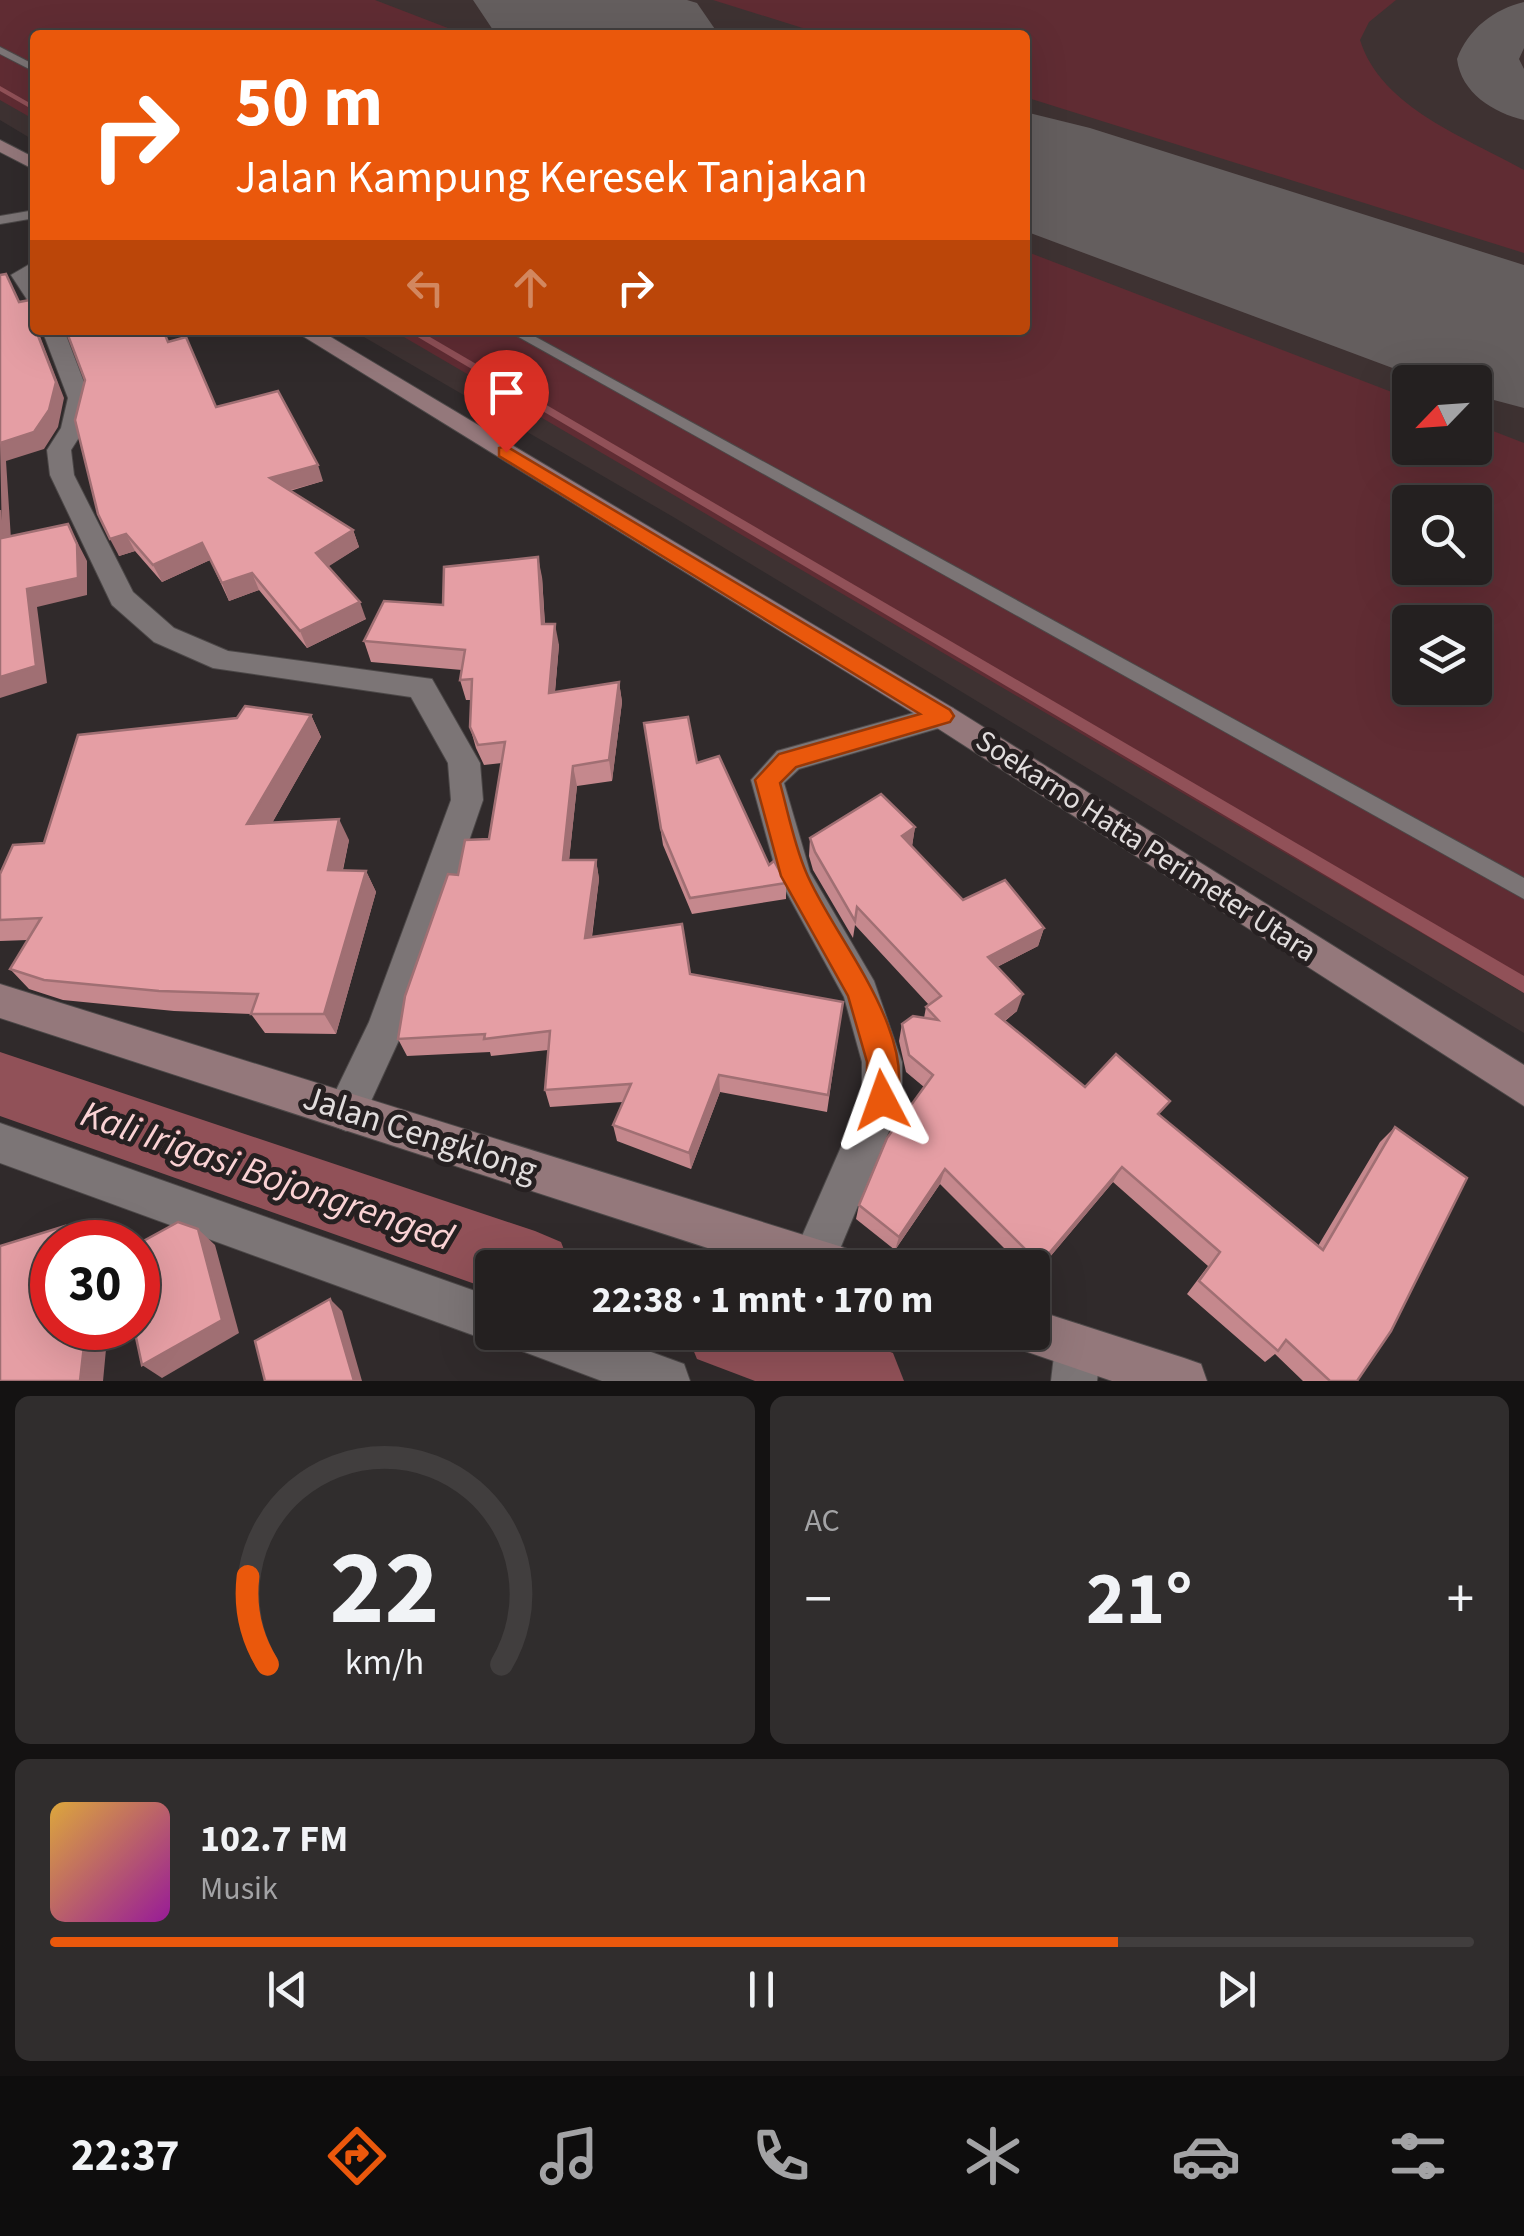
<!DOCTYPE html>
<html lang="id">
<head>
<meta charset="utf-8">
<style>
	:root { --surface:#242020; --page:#302d2d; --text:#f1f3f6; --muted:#a3a3a5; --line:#413e3e; --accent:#ea580c }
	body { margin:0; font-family:"Source Sans 3",sans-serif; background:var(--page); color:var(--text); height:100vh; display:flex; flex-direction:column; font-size:38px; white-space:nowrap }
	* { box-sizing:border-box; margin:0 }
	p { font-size:32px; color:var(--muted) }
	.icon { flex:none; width:55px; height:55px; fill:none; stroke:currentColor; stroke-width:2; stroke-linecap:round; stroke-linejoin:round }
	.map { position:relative; height:1381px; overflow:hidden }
	.panel { display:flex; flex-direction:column; gap:15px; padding:15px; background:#141212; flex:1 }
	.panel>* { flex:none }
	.banner { position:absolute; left:30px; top:30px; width:1000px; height:305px; border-radius:10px; box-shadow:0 10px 40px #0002,0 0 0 2px var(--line); background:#ea580c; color:#fff; overflow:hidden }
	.needle { width:65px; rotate:245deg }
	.tools { position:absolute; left:1392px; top:365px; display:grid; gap:20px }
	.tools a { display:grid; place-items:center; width:100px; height:100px; border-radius:10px; background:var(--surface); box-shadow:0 10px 40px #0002,0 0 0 2px var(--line); font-size:50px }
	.speed { position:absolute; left:30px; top:1220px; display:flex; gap:20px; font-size:50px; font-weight:700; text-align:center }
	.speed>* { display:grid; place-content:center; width:130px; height:130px; border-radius:50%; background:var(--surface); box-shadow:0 10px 40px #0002,0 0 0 2px var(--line); line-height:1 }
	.speed .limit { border:15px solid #d22; background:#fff; color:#111 }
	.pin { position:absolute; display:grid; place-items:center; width:85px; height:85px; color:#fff; margin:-102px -42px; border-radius:50% 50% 50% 0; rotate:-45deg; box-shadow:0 0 10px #0007 }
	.pin .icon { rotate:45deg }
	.me { position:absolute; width:110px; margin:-55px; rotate:356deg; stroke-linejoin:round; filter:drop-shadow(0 0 8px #0008) }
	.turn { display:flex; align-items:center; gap:35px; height:210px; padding:0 40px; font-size:45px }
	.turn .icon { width:130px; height:130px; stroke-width:2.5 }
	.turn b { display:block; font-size:70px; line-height:85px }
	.lanes { display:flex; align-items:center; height:95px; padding:0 40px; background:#0003; justify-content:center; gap:50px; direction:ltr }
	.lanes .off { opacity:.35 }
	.big { font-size:75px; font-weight:700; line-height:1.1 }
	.panel .tile { flex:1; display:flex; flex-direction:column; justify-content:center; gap:15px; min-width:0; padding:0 35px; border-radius:15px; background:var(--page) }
	.panel .dial { align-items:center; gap:0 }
	.dial svg { height:260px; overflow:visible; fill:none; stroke:var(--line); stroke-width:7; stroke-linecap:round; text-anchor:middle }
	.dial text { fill:var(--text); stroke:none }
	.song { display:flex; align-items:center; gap:30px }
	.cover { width:120px; height:120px; border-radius:15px; background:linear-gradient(135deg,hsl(40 70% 55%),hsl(300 70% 35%)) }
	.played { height:10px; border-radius:5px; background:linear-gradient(90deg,var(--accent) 75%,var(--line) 75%) }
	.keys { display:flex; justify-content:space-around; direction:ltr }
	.heat { display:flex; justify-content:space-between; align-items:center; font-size:55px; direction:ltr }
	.panel .tiles { flex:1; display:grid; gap:15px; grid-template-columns:1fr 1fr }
	.tile:last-child { grid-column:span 2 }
	.trip { position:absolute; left:475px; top:1250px; width:575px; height:100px; border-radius:10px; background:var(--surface); box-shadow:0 10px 40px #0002,0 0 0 2px var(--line); font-weight:700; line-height:100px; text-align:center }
	.tabs { display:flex; height:160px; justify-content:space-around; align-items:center; background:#0e0d0d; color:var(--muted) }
	.tabs .icon { width:70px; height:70px }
	.tabs .selected { color:var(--accent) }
	.tabs b { font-size:45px; color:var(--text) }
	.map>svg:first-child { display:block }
</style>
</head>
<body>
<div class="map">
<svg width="1524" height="1381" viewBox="0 0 1524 1381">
	<rect width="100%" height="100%" fill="#302a2b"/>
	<path fill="#3e3232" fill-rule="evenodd" d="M0,0H1524V1033L675,518L352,330H1025V35H35V141L0,120ZM1410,382H1475V448H1410ZM1410,502H1475V568H1410ZM1410,622H1475V688H1410Z"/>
	<g fill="#602c33" fill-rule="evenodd">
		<path d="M0,0H375L466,35H35V120L0,100Z"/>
		<path d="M713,0H1396L1369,22L1360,40C1381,108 1467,138 1524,170V253L1025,97V35H825Z"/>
		<path d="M1025,251L1410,399V448H1475V424L1524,443V993L392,330H1025ZM1410,502H1475V568H1410ZM1410,622H1475V688H1410Z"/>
	</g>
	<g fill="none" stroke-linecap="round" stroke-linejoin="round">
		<g fill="#915158" fill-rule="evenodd">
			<path d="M0,86L35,106V111L0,91Z"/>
			<path d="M406,330H418L1524,976V993Z"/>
		</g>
		<g fill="#915158" fill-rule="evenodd">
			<path d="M0,1052L535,1231L561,1242L571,1268H492V1290L0,1116Z"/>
			<path d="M686,1332H837L893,1353L904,1381H755L697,1359Z"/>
		</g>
		<path fill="#645e5e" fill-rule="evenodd" d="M1524,2V48L1519,59L1524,69V120C1494,113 1461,93 1457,59C1468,29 1494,9 1524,2Z"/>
		<g fill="#645e5e" fill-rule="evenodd">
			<path d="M473,0H687L697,3L719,35H507L493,30Z"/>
			<path d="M1025,112L1090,128L1524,265V408L1475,395V382H1430L1025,231Z"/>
		</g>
		<defs>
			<g id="lane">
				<path d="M0,47L35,65V72L0,54Z"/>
				<path d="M35,210V218L0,224V216Z"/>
				<path d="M506,330H523L1524,878V899Z"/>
			</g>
			<g id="street">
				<path d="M35,261V303L28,301L11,275Z"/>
				<path d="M42,330H64L90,398L85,428L71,450L74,475L133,592L174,628L228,651L432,679L480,763L483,800L405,1027L360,1125L346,1131L332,1125L326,1111L369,1022L451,800L448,763L411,697L213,668L154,642L112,605L50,475L47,450L61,428L68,398Z"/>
				<path d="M942,705L953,708L957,716L953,724L799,769L784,783L810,872L874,981L902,1062V1100L832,1268H796L792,1259L862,1099V1062L844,997L777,875L751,780L777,751Z"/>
				<path d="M0,1123L492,1297V1332H596L684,1364L690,1381H602L514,1348L508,1334L492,1342L0,1163Z"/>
				<path d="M1078,1324L1094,1331L1101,1347L1097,1381H1051L1055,1347L1062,1331Z"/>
			</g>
			<g id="secondary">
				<path d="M0,140L35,158V170L0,152Z"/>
				<path d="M293,330H319L953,708L1524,1065V1106L931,724Z"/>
				<path d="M0,984L839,1246L855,1252L861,1268H769L0,1018Z"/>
				<path d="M1032,1309L1184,1358L1201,1364L1207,1381H1112L1016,1348L1009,1332H1032Z"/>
			</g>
		</defs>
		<use href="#lane" stroke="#4c4848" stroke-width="2"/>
		<use href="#street" stroke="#4c4848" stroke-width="2"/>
		<use href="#secondary" stroke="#4c4848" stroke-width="2"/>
		<use href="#lane" fill="#7c7576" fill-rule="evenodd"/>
		<use href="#street" fill="#7c7576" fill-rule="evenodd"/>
		<use href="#secondary" fill="#94787b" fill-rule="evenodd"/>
	</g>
	<g fill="#c5888d">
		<path d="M168,342L216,407L323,481L290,491L353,530L359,547L328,566L366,619L307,648L259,590L229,601L210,560L162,582L135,551L119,556L85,380Z"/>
		<path d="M542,577L545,624L559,645L555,692L619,682L622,702L612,781L577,786L569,860H596L599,879L592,937L690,974L843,1002L827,1112L720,1092L691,1169L617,1141L613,1125L623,1102L550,1107L545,1090L548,1050L491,1056L490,1052L407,1056L398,1039L458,875L489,839L502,763L484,765L476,748L470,727L471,700H466L460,680L462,670L371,662L364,641L443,605Z"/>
		<path d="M311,715L321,737L272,823L349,840L343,870L366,871L376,892L336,1034L265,1033L251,1014L174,1011L63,1000L29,989L10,969L28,940L0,941V920L44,843Z"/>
		<path d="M644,723L697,763L769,865L786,883V899L692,914L663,845Z"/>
		<path d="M915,827L912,846L963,900L1044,928L1038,946L997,967L1017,1011L1005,1021L1085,1087L1160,1116L1318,1246L1380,1142L1395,1127L1357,1381H1303L1275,1354L1265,1362L1187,1294L1208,1266L1113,1182L1033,1277L1032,1268H1024L940,1184L895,1250L856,1219L859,1205L924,1087L906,1072L899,1041L902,1024L924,1018L926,1007L929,1005L855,925L853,938L813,870L809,856L810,838Z"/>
	</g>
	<g fill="#a06f73">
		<path d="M36,330H39L38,331L64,398L58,427L44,449L6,461L12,555L2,538L0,443Z"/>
		<path d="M318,465L323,481L276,494L270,478Z"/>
		<path d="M68,524L87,561V595L37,607L47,683L0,698V677L27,589Z"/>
		<path d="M353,530L359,547L323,570L316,553Z"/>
		<path d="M126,534L135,551L119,556L110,539Z"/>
		<path d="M202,543L210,560L162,582L153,565Z"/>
		<path d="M538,557L542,577L546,645L542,624Z"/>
		<path d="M252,573L259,590L229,601L222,583Z"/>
		<path d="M360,602L366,619L307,648L300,631Z"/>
		<path d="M555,624L559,645L553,713L549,693Z"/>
		<path d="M619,682L622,702L612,781L609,760Z"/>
		<path d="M311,715L321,737L259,846L247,824Z"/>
		<path d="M573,766L577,786L567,879L563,860Z"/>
		<path d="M339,819L349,840L338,891L328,870Z"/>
		<path d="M915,827L912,846L899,855L902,836Z"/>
		<path d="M596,860L599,879L589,957L585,938Z"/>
		<path d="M366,871L376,892L336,1034L324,1014Z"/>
		<path d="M1044,928L1038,946L983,974L988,957Z"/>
		<path d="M1023,994L1017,1011L991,1031L996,1014Z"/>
		<path d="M719,1075L720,1092L691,1169L689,1153Z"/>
		<path d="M1122,1167L1113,1182L1033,1277L1040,1264Z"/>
		<path d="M945,1169L940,1184L895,1250L899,1237Z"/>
		<path d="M65,1226L86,1242H64Z"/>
		<path d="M198,1229L215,1245L239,1333L162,1378L142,1365Z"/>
		<path d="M330,1299L342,1311L362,1381H354Z"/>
		<path d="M86,1328H108L103,1381H80Z"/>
	</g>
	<g fill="#e59ea4" stroke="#a06f73" stroke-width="2.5">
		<path d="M6,274L19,302L35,299V310L30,315L56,382L49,410L34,432L0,443V275Z"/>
		<path d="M66,330H163L168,342L186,337L216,407L278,391L318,465L270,478L353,530L316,553L360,602L300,631L252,573L222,583L202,543L153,565L126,534L110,539L98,514L75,420L85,380Z"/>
		<path d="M0,510L2,538L68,524L77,544L78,578L27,589L36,666L0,677Z"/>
		<path d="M538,557L542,624H555L549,693L619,682L609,760L573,766L563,860H596L585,938L682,924L690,974L843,1002L828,1095L719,1075L689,1153L613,1125L631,1084L545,1090L550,1031L484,1039L485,1034L398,1039L405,996L448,874L458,875L465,840L489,839L505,742L478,745L470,727L472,679L460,680L465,650L364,641L384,601L443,605L444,567Z"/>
		<path d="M245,706L311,715L247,824L339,819L328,870L366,871L324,1014H251L258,994L159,991L44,980L10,969L41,918L0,920V874L13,845L44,843L78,735L237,718Z"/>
		<path d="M688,717L697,763L719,756L769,865L774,861L786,883L690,898L661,829L644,723Z"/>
		<path d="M881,794L915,827L902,836L963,900L1005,880L1044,928L988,957L1023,994L996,1014L1085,1087L1116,1054L1170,1101L1158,1114L1323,1250L1395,1127L1467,1178L1391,1331L1357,1381H1330L1286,1340L1278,1351L1199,1281L1220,1252L1122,1167L1040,1264L945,1169L899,1237L859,1205L887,1138L933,1075L909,1055L902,1024L913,1016L938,1020L926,1007L941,996L857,907L855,921L815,852L810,838Z"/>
		<path d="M178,1222L198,1229L222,1320L142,1365L134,1328H138V1244Z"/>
		<path d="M65,1226L64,1242H52V1328H86L80,1381H0V1246Z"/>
		<path d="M330,1299L354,1381H265L255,1341Z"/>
	</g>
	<path fill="#ea580c" stroke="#983908" stroke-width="2.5" d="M506,446L950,710L954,716L950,722L796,767L780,783C788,812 794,844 806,872C831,934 924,1037 893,1111L882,1115L871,1111L867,1100V1062L848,996L781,876L755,780L779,754L920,714L499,456V448Z"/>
	<g text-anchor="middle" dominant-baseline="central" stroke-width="10" stroke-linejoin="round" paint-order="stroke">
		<g font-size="30" fill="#e1dddd" stroke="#262021">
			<text transform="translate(1146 846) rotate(33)">Soekarno Hatta Perimeter Utara</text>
		</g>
		<g font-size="35" fill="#e1dddd" stroke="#262021">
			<text transform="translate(420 1134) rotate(18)">Jalan Cengklong</text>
		</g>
		<g font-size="38" font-style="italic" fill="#fad2d4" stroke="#262021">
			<text transform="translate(267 1176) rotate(19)">Kali Irigasi Bojongrenged</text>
		</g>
	</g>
</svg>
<div class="tools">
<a><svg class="needle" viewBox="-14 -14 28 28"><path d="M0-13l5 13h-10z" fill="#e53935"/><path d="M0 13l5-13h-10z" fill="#a3a3a5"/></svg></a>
<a><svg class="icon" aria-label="search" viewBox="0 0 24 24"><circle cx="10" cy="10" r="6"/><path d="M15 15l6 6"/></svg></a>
<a><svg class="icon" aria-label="layers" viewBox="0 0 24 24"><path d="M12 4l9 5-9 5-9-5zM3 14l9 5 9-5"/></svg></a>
</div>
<div class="speed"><div class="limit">30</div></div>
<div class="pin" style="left:506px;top:452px;background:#d93025"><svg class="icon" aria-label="arrive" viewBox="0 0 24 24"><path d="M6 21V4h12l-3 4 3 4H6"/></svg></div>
<svg class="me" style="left:882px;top:1100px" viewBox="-20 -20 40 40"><path d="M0-17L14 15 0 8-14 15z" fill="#ea580c" stroke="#fff" stroke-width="4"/></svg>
<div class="trip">22:38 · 1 mnt · 170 m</div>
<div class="banner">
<div class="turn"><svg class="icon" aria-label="right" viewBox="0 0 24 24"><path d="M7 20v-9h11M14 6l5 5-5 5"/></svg><div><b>50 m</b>Jalan Kampung Keresek Tanjakan</div></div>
<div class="lanes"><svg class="icon off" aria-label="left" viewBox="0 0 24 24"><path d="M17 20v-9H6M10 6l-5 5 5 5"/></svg><svg class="icon off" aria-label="ahead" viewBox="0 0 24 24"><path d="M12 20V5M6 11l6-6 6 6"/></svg><svg class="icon" aria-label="right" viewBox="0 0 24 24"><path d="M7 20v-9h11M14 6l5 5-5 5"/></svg></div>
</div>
</div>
<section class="panel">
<div class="tiles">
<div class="tile dial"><svg viewBox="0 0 100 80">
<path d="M14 69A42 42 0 1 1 86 69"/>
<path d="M14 69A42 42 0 0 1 8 42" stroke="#ea580c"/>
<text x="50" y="56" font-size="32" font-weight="700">22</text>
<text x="50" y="72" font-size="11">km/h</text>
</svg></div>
<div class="tile"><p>AC</p>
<div class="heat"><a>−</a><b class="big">21°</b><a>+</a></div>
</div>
<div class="tile">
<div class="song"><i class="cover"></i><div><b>102.7 FM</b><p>Musik</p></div></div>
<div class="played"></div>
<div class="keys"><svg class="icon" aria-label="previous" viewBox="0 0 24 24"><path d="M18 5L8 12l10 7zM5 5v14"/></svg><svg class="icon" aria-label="pause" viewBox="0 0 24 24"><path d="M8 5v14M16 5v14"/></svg><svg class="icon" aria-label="next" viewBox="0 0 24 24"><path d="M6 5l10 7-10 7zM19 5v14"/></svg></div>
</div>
</div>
</section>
<nav class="tabs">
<b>22:37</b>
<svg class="icon selected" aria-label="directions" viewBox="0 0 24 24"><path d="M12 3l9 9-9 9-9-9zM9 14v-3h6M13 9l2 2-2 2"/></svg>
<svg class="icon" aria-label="music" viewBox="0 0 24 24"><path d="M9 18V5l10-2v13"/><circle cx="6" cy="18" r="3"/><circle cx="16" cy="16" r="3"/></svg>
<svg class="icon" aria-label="phone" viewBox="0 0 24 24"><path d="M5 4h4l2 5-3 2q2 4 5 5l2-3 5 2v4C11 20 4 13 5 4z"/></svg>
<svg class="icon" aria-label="climate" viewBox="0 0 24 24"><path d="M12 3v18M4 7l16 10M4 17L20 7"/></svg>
<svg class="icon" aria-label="car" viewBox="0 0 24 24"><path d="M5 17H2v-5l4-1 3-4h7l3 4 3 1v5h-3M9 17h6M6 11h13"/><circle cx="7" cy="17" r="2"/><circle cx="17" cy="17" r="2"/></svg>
<svg class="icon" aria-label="filters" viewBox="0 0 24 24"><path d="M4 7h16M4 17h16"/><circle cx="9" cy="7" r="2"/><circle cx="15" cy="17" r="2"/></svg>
</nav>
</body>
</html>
